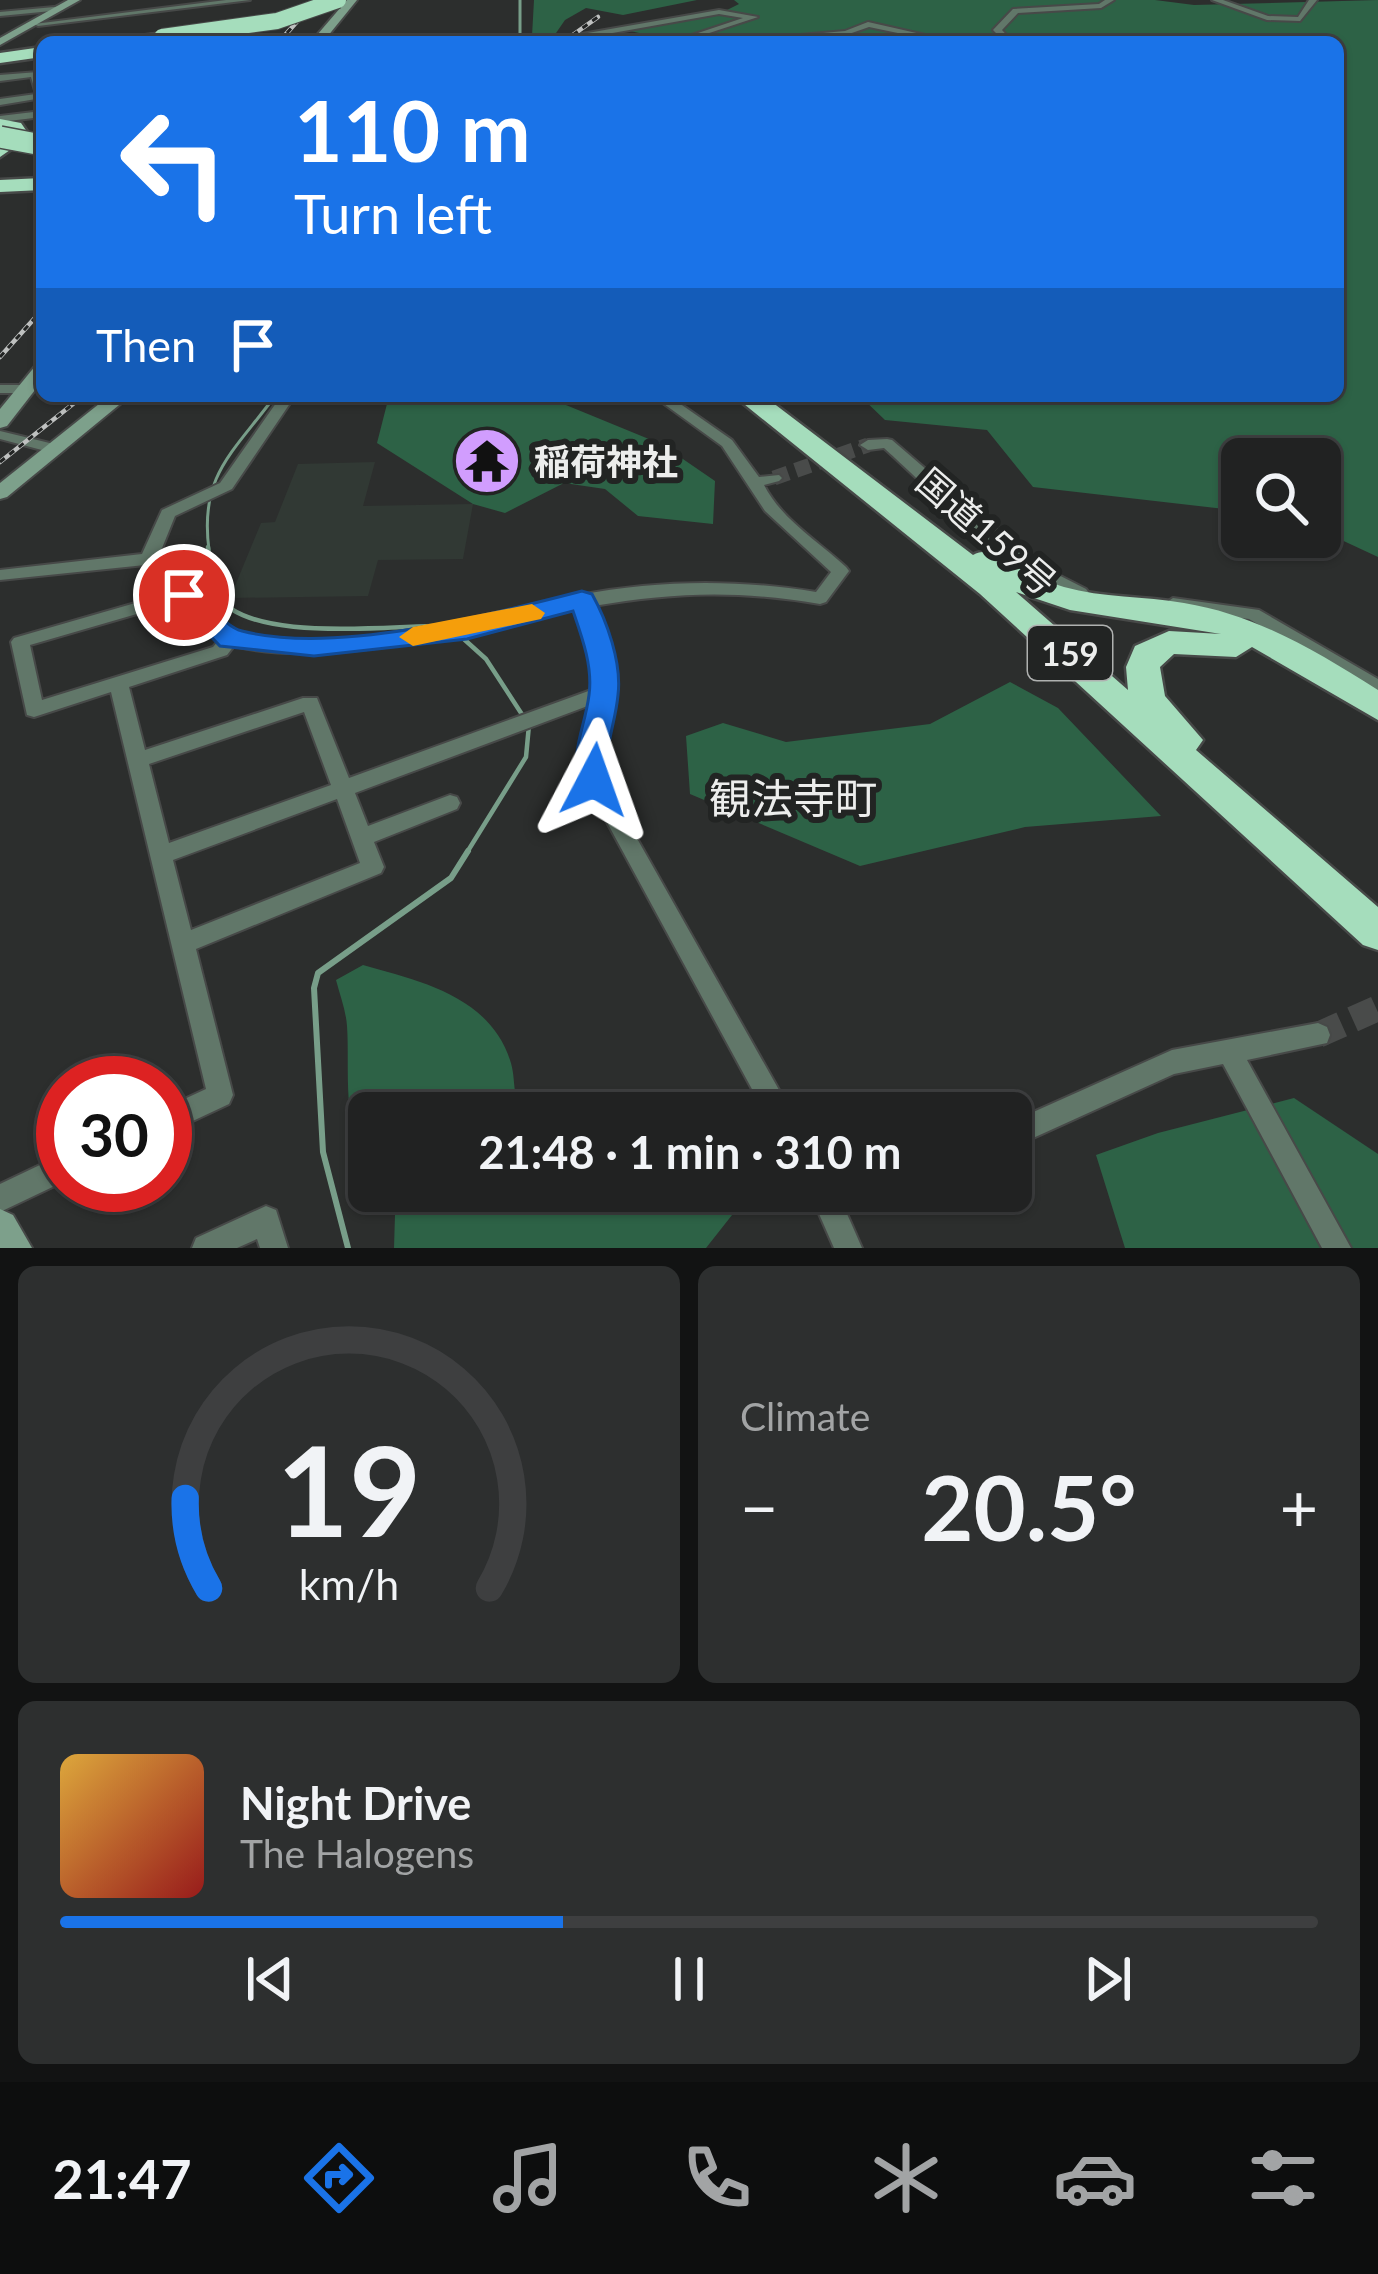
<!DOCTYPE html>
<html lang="en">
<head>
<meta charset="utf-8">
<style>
	:root { --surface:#212222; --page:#2d2f2f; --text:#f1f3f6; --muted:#a2a4a5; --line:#3e3f40; --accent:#1a73e8 }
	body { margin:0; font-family:Lato,"Noto Sans JP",sans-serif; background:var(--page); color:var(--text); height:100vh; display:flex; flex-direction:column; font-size:45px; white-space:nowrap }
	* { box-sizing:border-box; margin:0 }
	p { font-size:39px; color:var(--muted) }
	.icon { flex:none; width:66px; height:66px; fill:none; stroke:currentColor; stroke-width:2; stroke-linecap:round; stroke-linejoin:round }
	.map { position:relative; height:1248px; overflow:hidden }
	.details { display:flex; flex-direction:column; gap:18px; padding:18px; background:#121313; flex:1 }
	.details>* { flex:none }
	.guide { position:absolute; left:36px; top:36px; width:1308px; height:366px; border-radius:18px; box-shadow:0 3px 9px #0004,0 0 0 3px var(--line); background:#1a73e8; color:#fff; overflow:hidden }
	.buttons { position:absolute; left:1221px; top:438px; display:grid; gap:24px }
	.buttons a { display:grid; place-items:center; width:120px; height:120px; border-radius:18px; background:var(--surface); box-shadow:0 3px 9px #0004,0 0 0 3px var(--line); font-size:60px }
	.speed { position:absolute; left:36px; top:1056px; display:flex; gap:24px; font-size:60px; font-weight:700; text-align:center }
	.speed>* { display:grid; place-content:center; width:156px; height:156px; border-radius:50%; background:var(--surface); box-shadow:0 3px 9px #0004,0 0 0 3px var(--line); line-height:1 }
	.speed .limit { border:18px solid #d22; background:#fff; color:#111 }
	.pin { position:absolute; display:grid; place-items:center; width:102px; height:102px; color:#fff; margin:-51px; border:6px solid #fff; border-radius:50%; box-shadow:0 3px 12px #0007 }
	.me { position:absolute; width:132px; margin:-66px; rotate:4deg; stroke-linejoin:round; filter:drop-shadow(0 0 9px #0008) }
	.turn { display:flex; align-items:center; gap:42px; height:252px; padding:0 60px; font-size:54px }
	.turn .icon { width:156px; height:156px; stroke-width:2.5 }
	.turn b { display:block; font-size:84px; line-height:102px }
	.then { display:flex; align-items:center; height:114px; padding:0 60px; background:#0003; gap:24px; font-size:45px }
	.big { font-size:90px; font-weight:700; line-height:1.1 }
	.details .widget { flex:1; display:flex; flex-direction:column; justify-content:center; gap:18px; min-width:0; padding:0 42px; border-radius:18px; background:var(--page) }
	.details .dial { align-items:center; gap:0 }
	.dial svg { height:312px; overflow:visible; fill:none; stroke:var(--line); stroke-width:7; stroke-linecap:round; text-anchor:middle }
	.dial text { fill:var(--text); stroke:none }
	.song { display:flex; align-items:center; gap:36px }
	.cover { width:144px; height:144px; border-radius:18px; background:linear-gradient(135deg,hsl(40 70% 55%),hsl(0 70% 35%)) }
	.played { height:12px; border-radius:6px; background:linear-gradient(90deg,var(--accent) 40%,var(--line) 40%) }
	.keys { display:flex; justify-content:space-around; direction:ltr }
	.heat { display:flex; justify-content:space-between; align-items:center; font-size:66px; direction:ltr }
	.details .tiles { flex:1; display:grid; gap:18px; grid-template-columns:1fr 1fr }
	.widget:last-child { grid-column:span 2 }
	.trip { position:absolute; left:348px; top:1092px; width:684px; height:120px; border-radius:18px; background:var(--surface); box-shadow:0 3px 9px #0004,0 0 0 3px var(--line); font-weight:700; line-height:120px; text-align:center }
	.tab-bar { display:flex; height:192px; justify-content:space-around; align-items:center; background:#0d0e0e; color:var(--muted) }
	.tab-bar .icon { width:84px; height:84px }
	.tab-bar .current { color:var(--accent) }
	.tab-bar b { font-size:54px; color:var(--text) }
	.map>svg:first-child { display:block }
</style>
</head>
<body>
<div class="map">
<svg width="1378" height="1248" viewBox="0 0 1378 1248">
	<rect width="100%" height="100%" fill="#2c2e2d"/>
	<path fill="#313934" d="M375,462L363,506L473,504L463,559L378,560L368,596L230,598L261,523L275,522L298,464Z"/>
	<g fill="#2d6246">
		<path d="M534,0H697L623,15L586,8L565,20L556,33L532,36Z"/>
		<path d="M734,0H1155L1194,5L1378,0V557L1320,530V459H1242V511L1033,487L987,430L885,420L860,396H1338V42H799L813,37L662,38L630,31L717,15L739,4Z"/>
		<path d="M389,396H544L661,444L715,481L713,524L638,516L605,489L564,483L505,513L473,504L377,443Z"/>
		<path d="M1010,682L1058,708L1161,816L1025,827L860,866L690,794L686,736L723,723L786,742L930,724Z"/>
		<path d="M363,965C420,981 489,996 510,1060C517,1081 510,1093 525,1113H369V1164C341,1129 350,1068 347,1026C346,1011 340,995 336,980Z"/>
		<path d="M1294,1098L1378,1154V1248H1125L1096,1155L1158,1133Z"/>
		<path d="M386,1191H751L706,1248H394L395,1215Z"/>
	</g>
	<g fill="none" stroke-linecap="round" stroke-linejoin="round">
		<g stroke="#789e89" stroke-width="3">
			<path d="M520,0V42"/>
			<path d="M209,550C199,475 233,453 275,396"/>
		</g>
		<g stroke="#789e89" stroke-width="4.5">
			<path d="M208,547C210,561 209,582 216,594C246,643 382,626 435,626"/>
			<path d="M456,632L486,659L523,716"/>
			<path d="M466,854L526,757L529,725"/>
		</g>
		<path stroke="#789e89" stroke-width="6" d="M348,1248L323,1152L314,988L318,973L451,878L468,851"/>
		<path stroke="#494b4a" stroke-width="15" stroke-dasharray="15 8" stroke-linecap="butt" d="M774,478L868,445"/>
		<path stroke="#494b4a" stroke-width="26" stroke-dasharray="26 12" stroke-linecap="butt" d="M1318,1035L1378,1008"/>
		<defs>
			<g id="street">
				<path d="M226,0H250L38,26L34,24Z"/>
				<path d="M1105,0H1114L1101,8L1018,13L1002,30L1011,40L1009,42H999L1002,39L993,30L1013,9L1099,4Z"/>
				<path d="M1212,0H1223L1268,16L1298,17L1309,0H1317L1300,21L1267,20Z"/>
				<path d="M65,6L62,10L0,16V12Z"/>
				<path d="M719,10L758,17L694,38L698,42H688L683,38L743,18L719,14L562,42H503L559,38Z"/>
				<path d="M868,22L956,42H941L869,27L846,35L725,42L845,31Z"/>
				<path d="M161,33L158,37L99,42L103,40Z"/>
				<path d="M38,72L42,98L0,105V99L36,94L31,77L0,81V75Z"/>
				<path d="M42,111V117L0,122V116Z"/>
				<path d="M0,385H25L32,389L25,393H0Z"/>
				<path d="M281,396H295L232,489L175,516L158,558C177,580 210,621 236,633C302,664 505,609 579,595C657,580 737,579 816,592L831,572L765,511L722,446L653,396H669L732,440L759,477L779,475L782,478L779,481L764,485C782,520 818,541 846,567L849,571L846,575L826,602L820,604C736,590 677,592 593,606C605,636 617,668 613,701C610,728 601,752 604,780L792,1113H765L584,780L583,757L593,704L355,793L368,826L450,795L457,797L460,803L457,809L374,842L384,867L381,873L196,949L233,1095L229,1104L165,1134V1108L206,1089L111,692L34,717L27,715L11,642L14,638L170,593L145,565L0,580V570L142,554L162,510L220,483ZM178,602L219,640L213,647L42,700L30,645ZM576,609L592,658L594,689L349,778L317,698H303L145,750L129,687L227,655L234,646C332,670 477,629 576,609ZM304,712L331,785L169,843L149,764ZM337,799L360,863L191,930L173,860Z"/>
				<path d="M0,431L62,446L65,449L57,454L0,439Z"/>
				<path d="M887,439L892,440L1035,563L1086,589L1089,593L1086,597C1040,601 921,481 884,448L868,450L860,445L868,440Z"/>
				<path d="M1173,598L1259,610L1378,679V695L1249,619L1167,608L1164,604Z"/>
				<path d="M1318,1023L1327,1027L1330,1035L1327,1043L1247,1060L1351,1248H1322L1223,1064L1174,1074L1011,1148V1122L1172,1050Z"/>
				<path d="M63,1154V1182L0,1212V1184Z"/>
				<path d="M809,1191H837L862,1248H834Z"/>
				<path d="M266,1206L276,1210L288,1248H260L257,1239L237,1248H192L196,1238Z"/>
			</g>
			<g id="secondary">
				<path d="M68,0H80L0,45V38Z"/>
				<path d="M347,0H357L323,42H311Z"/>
				<path d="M42,364V381L7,426L0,428V409L36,365Z"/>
				<path d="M109,396H130L7,497L0,499V483Z"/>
				<path d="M0,1209L13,1215L32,1248H0Z"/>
			</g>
			<g id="highway">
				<path d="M162,33L167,40L116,42Z"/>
				<path d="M42,47V57L0,63V53Z"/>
				<path d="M0,119L21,123L30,136L0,157V142L11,135L0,129Z"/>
				<path d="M42,178V190L0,192V180Z"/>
				<path d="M734,396H764L973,555C998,540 1037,580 1064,587C1103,598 1144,596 1184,603C1257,615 1316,651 1378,690V720L1252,647L1236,657L1174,654L1160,667L1165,696L1203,740L1196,750L1378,907V950L1363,945L980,594ZM1016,592L1070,610L1221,634L1169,631L1135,646L1126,667L1128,690Z"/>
			</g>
		</defs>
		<use href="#street" stroke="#474948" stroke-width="4"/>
		<use href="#secondary" stroke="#474948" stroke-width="4"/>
		<use href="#highway" stroke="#474948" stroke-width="5"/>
		<use href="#street" fill="#617769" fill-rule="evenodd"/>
		<use href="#secondary" fill="#7da08b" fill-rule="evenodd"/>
		<use href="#highway" fill="#a5ddbc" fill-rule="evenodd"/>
		<defs>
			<g id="rail">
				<path d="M279,42L316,0"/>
				<path d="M563,42L598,17"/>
				<path d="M0,357L42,310"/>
				<path d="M0,462L83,396"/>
			</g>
		</defs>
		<use href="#rail" stroke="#bfc1c0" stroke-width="4.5"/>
		<use href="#rail" stroke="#222423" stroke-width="3" stroke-dasharray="6" stroke-linecap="butt"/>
		<defs>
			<g id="highway-bridge-far1">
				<path d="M162,37L277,21L338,0"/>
				<path d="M0,137L8,138"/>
			</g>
			<path id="highway-bridge" d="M0,137L42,145"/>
		</defs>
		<use href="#highway-bridge-far1" stroke="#474948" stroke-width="18" stroke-linecap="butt"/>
		<use href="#highway-bridge" stroke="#474948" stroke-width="24" stroke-linecap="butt"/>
		<use href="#highway-bridge-far1" stroke="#a5ddbc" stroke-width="16"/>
		<use href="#highway-bridge" stroke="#a5ddbc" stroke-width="21"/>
	</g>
	<path fill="#1a73e8" stroke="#114b97" stroke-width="3" d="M184,587C208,593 219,625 242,631C336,655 490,615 582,591L592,594C607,621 622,663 618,695C615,727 603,747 609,780L594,792L578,780C572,747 585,727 589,695C593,667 582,637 573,611L467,639L314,656L220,646L171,595Z"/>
	<path fill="#f59e0b" d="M532,604L545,613L541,619L413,646L399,637L413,627Z"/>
	<defs>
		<symbol id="temple-disc" viewBox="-11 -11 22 22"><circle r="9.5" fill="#d19dfe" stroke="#222423"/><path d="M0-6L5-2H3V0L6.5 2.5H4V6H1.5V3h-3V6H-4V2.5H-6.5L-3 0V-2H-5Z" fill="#111"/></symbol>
	</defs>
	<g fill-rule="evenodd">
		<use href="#temple-disc" x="449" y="423" width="76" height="76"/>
	</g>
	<g text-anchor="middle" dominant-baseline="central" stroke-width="12" stroke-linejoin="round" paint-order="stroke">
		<rect fill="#222423" stroke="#afb1b0" stroke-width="3" x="1028" y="626" width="84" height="54" rx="9"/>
		<g font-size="33" font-weight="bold" fill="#ecedec">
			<text x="1070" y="653">159</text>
		</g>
		<g font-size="36" font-weight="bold" fill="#ecedec" stroke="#222423" text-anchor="start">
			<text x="534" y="461">稲荷神社</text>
		</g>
		<g font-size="36" fill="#ecedec" stroke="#222423">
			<text transform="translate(987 531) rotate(41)">国道159号</text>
		</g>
		<g font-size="42" fill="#ecedec" stroke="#222423">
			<text x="793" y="798">観法寺町</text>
		</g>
	</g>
</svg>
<div class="buttons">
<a><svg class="icon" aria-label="search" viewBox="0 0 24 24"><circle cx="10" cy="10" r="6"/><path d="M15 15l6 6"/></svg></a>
</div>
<div class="speed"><div class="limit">30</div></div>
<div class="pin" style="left:184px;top:595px;background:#d93025"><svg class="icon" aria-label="arrive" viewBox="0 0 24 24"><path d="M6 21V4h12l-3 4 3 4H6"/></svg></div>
<svg class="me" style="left:594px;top:780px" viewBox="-20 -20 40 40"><path d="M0-17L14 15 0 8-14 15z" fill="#1a73e8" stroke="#fff" stroke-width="4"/></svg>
<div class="trip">21:48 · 1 min · 310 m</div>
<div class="guide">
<div class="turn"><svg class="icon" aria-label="left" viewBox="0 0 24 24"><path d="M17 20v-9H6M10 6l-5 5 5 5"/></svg><div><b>110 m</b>Turn left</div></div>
<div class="then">Then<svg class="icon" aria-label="arrive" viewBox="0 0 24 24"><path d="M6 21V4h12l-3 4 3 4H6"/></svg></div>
</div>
</div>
<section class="details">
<div class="tiles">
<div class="widget dial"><svg viewBox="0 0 100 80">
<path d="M14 69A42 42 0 1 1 86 69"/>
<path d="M14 69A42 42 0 0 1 8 46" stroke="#1a73e8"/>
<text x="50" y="56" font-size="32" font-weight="700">19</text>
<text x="50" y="72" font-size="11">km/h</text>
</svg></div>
<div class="widget"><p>Climate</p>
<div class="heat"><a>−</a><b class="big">20.5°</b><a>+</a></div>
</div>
<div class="widget">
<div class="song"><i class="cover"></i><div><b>Night Drive</b><p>The Halogens</p></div></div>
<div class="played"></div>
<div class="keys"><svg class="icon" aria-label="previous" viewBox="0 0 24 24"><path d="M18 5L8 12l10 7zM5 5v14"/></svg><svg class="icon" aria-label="pause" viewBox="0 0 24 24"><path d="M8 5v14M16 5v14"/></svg><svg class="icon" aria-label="next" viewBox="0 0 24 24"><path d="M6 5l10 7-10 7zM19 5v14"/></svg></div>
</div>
</div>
</section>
<nav class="tab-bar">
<b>21:47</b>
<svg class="icon current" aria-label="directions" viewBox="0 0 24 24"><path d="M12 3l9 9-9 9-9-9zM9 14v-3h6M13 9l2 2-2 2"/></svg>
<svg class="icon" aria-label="music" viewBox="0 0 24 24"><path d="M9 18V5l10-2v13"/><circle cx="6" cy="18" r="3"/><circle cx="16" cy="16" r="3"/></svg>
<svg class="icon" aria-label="phone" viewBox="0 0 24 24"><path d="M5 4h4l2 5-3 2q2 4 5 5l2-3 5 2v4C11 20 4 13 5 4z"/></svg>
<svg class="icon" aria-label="climate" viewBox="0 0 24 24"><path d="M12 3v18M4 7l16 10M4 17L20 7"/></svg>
<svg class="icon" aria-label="car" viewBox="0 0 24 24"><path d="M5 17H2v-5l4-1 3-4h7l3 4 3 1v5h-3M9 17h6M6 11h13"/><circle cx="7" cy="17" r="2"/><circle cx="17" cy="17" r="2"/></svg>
<svg class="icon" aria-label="filters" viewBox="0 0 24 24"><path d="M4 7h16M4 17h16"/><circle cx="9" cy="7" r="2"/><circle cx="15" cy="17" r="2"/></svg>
</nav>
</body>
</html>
